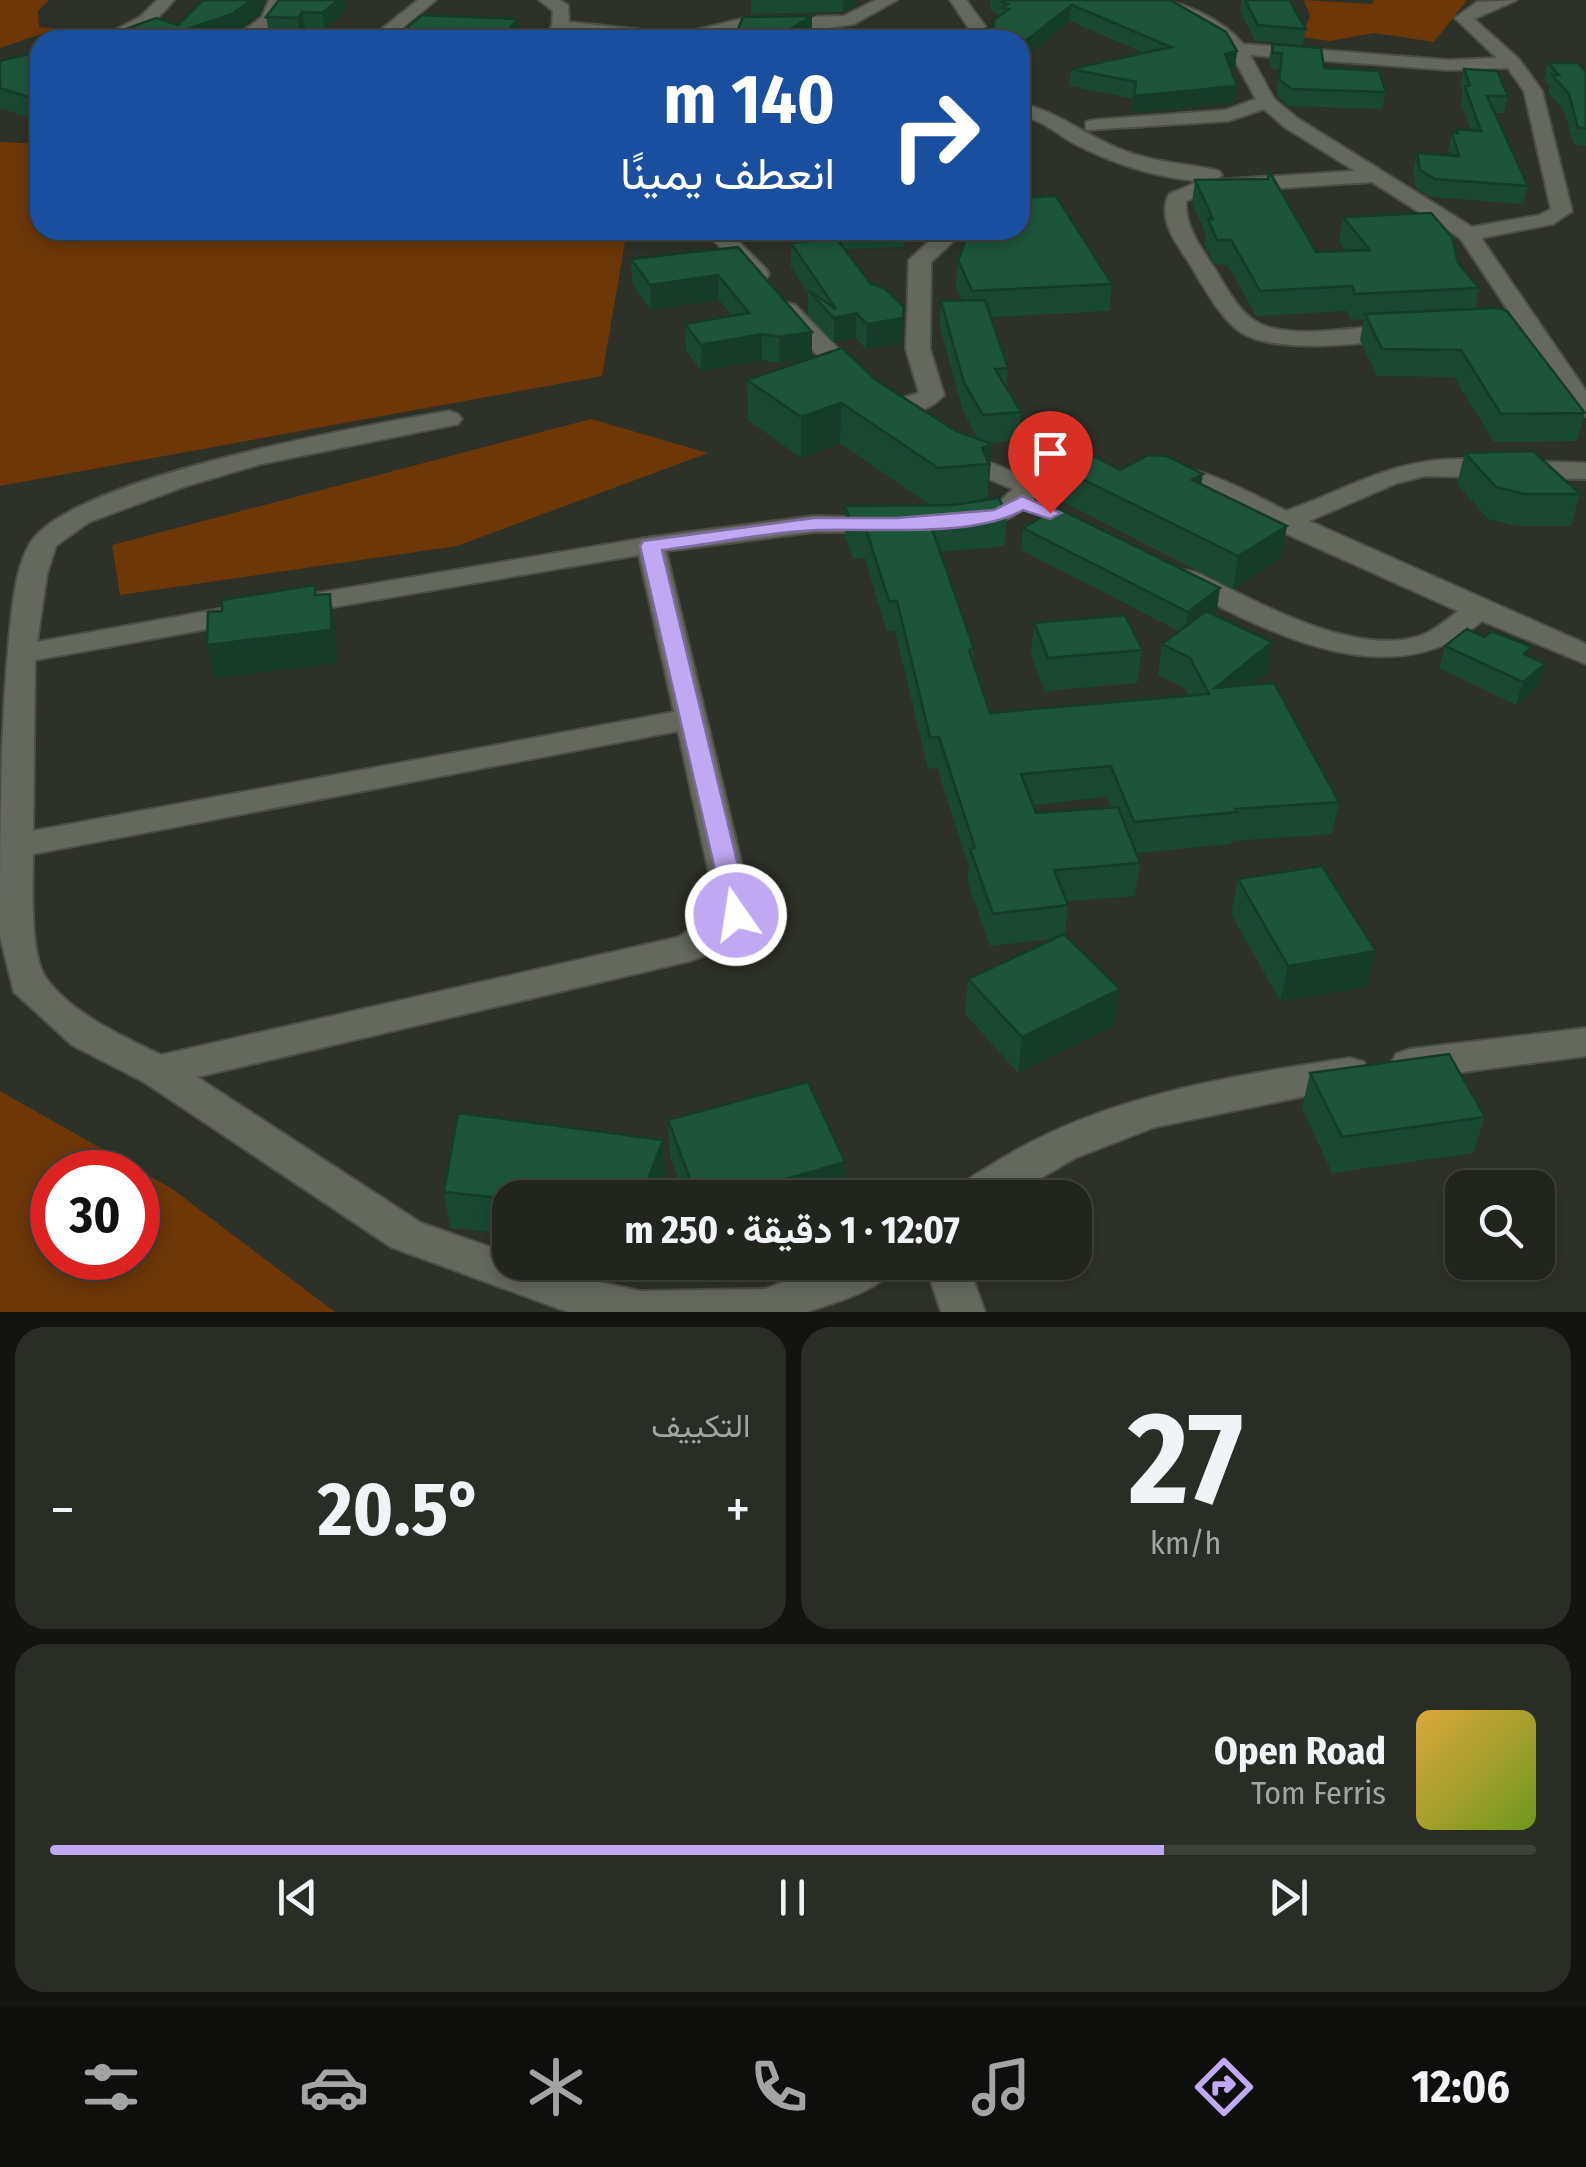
<!DOCTYPE html>
<html lang="ar">
<head>
<meta charset="utf-8">
<style>
	:root { --surface:#22251d; --page:#2a2d26; --text:#f1f3f6; --muted:#a2a5a4; --line:#3f423b; --accent:#c0a8f3 }
	body { margin:0; font-family:"Fira Sans Condensed",Vazirmatn,sans-serif; background:var(--page); color:var(--text); direction:rtl; height:100vh; display:flex; flex-direction:column; font-size:38px; white-space:nowrap }
	* { box-sizing:border-box; margin:0 }
	p { font-size:32px; color:var(--muted) }
	.icon { flex:none; width:55px; height:55px; fill:none; stroke:currentColor; stroke-width:2; stroke-linecap:round; stroke-linejoin:round }
	.map { position:relative; height:1312px; overflow:hidden; direction:ltr }
	.drawer { display:flex; flex-direction:column; gap:15px; padding:15px; background:#131410; flex:1 }
	.drawer>* { flex:none }
	.banner { position:absolute; left:30px; top:30px; width:1000px; height:210px; border-radius:30px; box-shadow:0 5px 15px #0003,0 0 0 2px var(--line); direction:rtl; background:#1a4fa0; color:#fff; overflow:hidden }
	.controls { position:absolute; left:1445px; top:1170px; display:grid; gap:20px }
	.controls a { display:grid; place-items:center; width:110px; height:110px; border-radius:20px; background:var(--surface); box-shadow:0 5px 15px #0003,0 0 0 2px var(--line); font-size:50px }
	.speed { position:absolute; left:30px; top:1150px; display:flex; gap:20px; font-size:50px; font-weight:700; text-align:center }
	.speed>* { display:grid; place-content:center; width:130px; height:130px; border-radius:50%; background:var(--surface); box-shadow:0 5px 15px #0003,0 0 0 2px var(--line); line-height:1 }
	.speed .limit { border:15px solid #d22; background:#fff; color:#111 }
	.pin { position:absolute; display:grid; place-items:center; width:85px; height:85px; color:#fff; margin:-102px -42px; border-radius:50% 50% 50% 0; rotate:-45deg; box-shadow:0 0 10px #0007 }
	.pin .icon { rotate:45deg }
	.me { position:absolute; width:110px; margin:-55px; rotate:347deg; stroke-linejoin:round; filter:drop-shadow(0 0 8px #0008) }
	.turn { display:flex; align-items:center; gap:35px; height:210px; padding:0 30px; font-size:45px }
	.turn .icon { width:130px; height:130px; stroke-width:2.5 }
	.turn b { display:block; font-size:70px; line-height:85px }
	.big { font-size:75px; font-weight:700; line-height:1.1 }
	.drawer .card { flex:1; display:flex; flex-direction:column; justify-content:center; gap:15px; min-width:0; padding:0 35px; border-radius:30px; background:var(--page) }
	.drawer .dial { align-items:center; gap:0 }
	.dial b { font-size:130px; line-height:1 }
	.song { display:flex; align-items:center; gap:30px }
	.cover { width:120px; height:120px; border-radius:15px; background:linear-gradient(135deg,hsl(40 70% 55%),hsl(80 70% 35%)) }
	.played { height:10px; border-radius:5px; background:linear-gradient(90deg,var(--accent) 75%,var(--line) 75%) }
	.keys { display:flex; justify-content:space-around; direction:ltr }
	.heat { display:flex; justify-content:space-between; align-items:center; font-size:55px; direction:ltr }
	.drawer .tiles { flex:1; display:grid; gap:15px; grid-template-columns:1fr 1fr }
	.card:last-child { grid-column:span 2 }
	.trip { position:absolute; left:492px; top:1180px; width:600px; height:100px; border-radius:30px; background:var(--surface); box-shadow:0 5px 15px #0003,0 0 0 2px var(--line); font-weight:700; line-height:100px; text-align:center; direction:rtl }
	.tab-bar { display:flex; height:160px; justify-content:space-around; align-items:center; background:#0e0f0c; color:var(--muted) }
	.tab-bar .icon { width:70px; height:70px }
	.tab-bar .current { color:var(--accent) }
	.tab-bar b { font-size:45px; color:var(--text) }
	.map>svg:first-child { display:block }
</style>
</head>
<body>
<div class="map">
<svg width="1586" height="1312" viewBox="0 0 1586 1312">
	<rect width="100%" height="100%" fill="#2d3127"/>
	<g fill="#6d3708" fill-rule="evenodd">
		<path d="M0,0H49L38,11L39,27L56,29L0,48Z"/>
		<path d="M1304,0L1372,4L1374,0H1467L1434,42L1374,33L1330,41L1301,37L1310,16Z"/>
		<path d="M0,142L40,144V230H627L602,376L0,486Z"/>
		<path d="M591,419L708,453L457,546L120,595L112,545Z"/>
		<path d="M0,1091L171,1188L335,1312H0ZM52,1172H138V1258H52Z"/>
	</g>
	<g fill="none" stroke-linecap="round" stroke-linejoin="round">
		<defs>
			<g id="minor">
				<path d="M157,0H174C153,26 130,40 96,40L140,17Z"/>
				<path d="M269,0H285C276,27 261,40 231,40L262,17Z"/>
				<path d="M418,0H436L388,40H368Z"/>
				<path d="M539,0H559L568,5L569,22L680,34L745,18L844,16L876,0H897L854,24L828,28H745L697,40H642L565,32L560,40H542L552,26L553,11Z"/>
				<path d="M950,0H966L988,30L990,40H972L970,30Z"/>
				<path d="M1152,0C1183,0 1223,20 1243,44L1448,60L1497,58L1455,18L1477,2L1517,0L1474,19L1519,59L1542,91L1572,211L1553,224L1481,238L1586,391V416L1577,414L1521,329L1470,330L1466,325L1470,320L1512,316L1460,238L1372,182L1205,193L1186,201C1185,226 1199,245 1212,265C1225,284 1235,308 1255,321C1286,342 1365,326 1402,323L1414,330L1410,335C1371,345 1266,356 1235,328C1214,309 1201,281 1186,258C1173,239 1158,216 1169,194L1200,181C1158,178 1115,164 1077,145C1058,135 1042,119 1020,116V104C1057,110 1085,136 1120,149C1157,164 1183,162 1219,171L1222,175L1216,180L1355,171L1283,126L1264,109L1228,121L1086,130V122L1093,120L1226,110L1256,99L1227,46ZM1250,55L1448,70L1508,68L1524,91L1551,209L1540,215L1472,227L1297,118L1274,99Z"/>
				<path d="M1020,146L1030,152V165L1020,171Z"/>
				<path d="M704,230H727L766,269L769,274L766,279H750Z"/>
				<path d="M941,230H965L931,262L930,349L944,395C931,411 898,421 877,416L874,411L877,406L919,393L906,349L909,260Z"/>
				<path d="M787,303L795,305L865,376L868,381L865,386H847L779,315L776,310L779,305Z"/>
				<path d="M449,411L458,414L462,419L458,424L261,464L186,486L89,522L56,546L47,574L37,642L247,604L257,607L262,613L257,619L247,622L35,660L33,831L674,712L639,555L292,614L282,611L278,605L282,599L651,537L814,516L895,518L899,524L895,530L885,532H814L666,551L754,915C742,934 711,955 690,961L197,1077L421,1223L510,1254V1262H534L576,1277L640,1291L765,1289L834,1262H898C885,1290 835,1302 807,1312H568L391,1247L144,1082L72,1045L14,992L0,936C0,832 0,722 11,619C14,595 17,567 29,545C66,478 369,425 449,411ZM678,731L717,910L679,937L161,1055C124,1037 70,1013 46,978C29,954 33,883 33,854Z"/>
				<path d="M956,449L1016,473L1094,468L1107,476L1094,484L1041,487C1025,517 990,532 956,524L952,518L956,512L996,505L1013,489L947,462L943,457L947,452Z"/>
				<path d="M1465,459L1586,463V479L1425,476L1397,483L1309,521L1586,644V664L1482,621C1389,700 1265,630 1173,583L1169,577L1173,571C1193,566 1212,581 1230,589C1280,614 1363,655 1420,636C1434,631 1447,620 1458,611L1271,527L1209,494L1188,485L1156,481L1152,475C1175,449 1260,498 1286,511C1351,488 1393,458 1465,459Z"/>
				<path d="M1586,1028V1056L1410,1079L1396,1074L1391,1064L1396,1054L1410,1049Z"/>
				<path d="M1350,1058L1364,1062L1369,1073L1364,1084L1155,1127L1075,1158L1007,1198H953C961,1181 977,1174 993,1164C1098,1097 1229,1076 1350,1058Z"/>
				<path d="M925,1262H967L985,1312H941Z"/>
			</g>
		</defs>
		<use href="#minor" stroke="#4c4f47" stroke-width="4"/>
		<use href="#minor" fill="#64685d" fill-rule="evenodd"/>
	</g>
	<g fill="#194933" fill-rule="evenodd">
		<path d="M279,0L347,10L325,29L305,28L300,34L269,33L266,17Z"/>
		<path d="M751,0H856V6L843,12L751,14Z"/>
		<path d="M991,0H1170L1237,51L1235,68L1231,69L1237,86L1234,103L1132,113L1134,99L1070,86L1071,69L1144,53L1070,21L1020,61V40H976V32L994,26L1000,16L990,9Z"/>
		<path d="M1242,0H1289L1306,29L1303,45L1255,41L1240,11Z"/>
		<path d="M517,19L518,35L514,40H401L400,33Z"/>
		<path d="M1272,44L1324,68L1386,92L1382,109L1288,106L1277,96L1280,69H1271L1269,60Z"/>
		<path d="M40,52V121L2,109L0,110V61Z"/>
		<path d="M1548,63L1586,72V146L1574,145L1564,111L1548,92L1550,86L1544,80Z"/>
		<path d="M1464,69L1508,96L1504,113H1494L1528,186L1523,204L1431,197L1416,188L1413,170L1417,153L1450,155L1448,150L1452,133H1456L1457,129L1471,130L1461,104L1463,93L1460,86Z"/>
		<path d="M1195,180L1316,252L1346,251L1339,241L1343,217L1458,263L1479,288L1475,309L1585,413L1577,441L1494,442L1454,377L1377,376L1360,340L1364,319L1351,320L1347,311L1256,316L1228,265L1214,264L1204,244L1206,234L1192,204Z"/>
		<path d="M839,230H904V247L844,249Z"/>
		<path d="M791,243L902,343L866,349L856,338L834,343L808,315V292L791,267Z"/>
		<path d="M738,247L812,332V358L779,363L762,360L701,371L686,350L685,324L732,316L719,300L651,310L632,284L631,259Z"/>
		<path d="M958,260L1112,284L1109,311L991,317L1008,368L1006,388L1021,412L1018,440L989,443L992,444L987,500L1007,516L1005,546L940,552L974,649L973,662L990,713L1189,696L1186,689L1158,675L1162,644L1179,631L1021,550L1023,528L1217,610L1212,614L1267,673L1252,685L1339,802L1332,834L1231,841V844L1136,853L1140,863L1135,896L1067,901L1068,905L1065,934L1115,1025L1018,1073L965,1014L968,979L1053,939L990,946L967,881L969,867L937,768L928,769L895,631L887,632L865,558L853,559L845,535V506L930,505L840,443L801,458L748,420L747,380H876L956,431L978,439L963,411L940,328L941,301L962,300L956,287ZM1107,797L1111,807L1036,813L1032,805Z"/>
		<path d="M1465,453L1580,494L1571,526H1517L1488,519L1457,484Z"/>
		<path d="M1058,467L1120,470L1201,485L1287,526L1281,558L1233,589L1055,498Z"/>
		<path d="M1034,623L1142,650L1137,683L1045,691L1031,656Z"/>
		<path d="M1445,646L1530,656L1538,686L1516,705L1439,668Z"/>
		<path d="M1238,879L1367,987L1280,1001L1231,914Z"/>
		<path d="M1310,1073L1485,1117L1473,1153L1332,1173L1302,1108Z"/>
		<path d="M668,1120L845,1162L844,1198H685L670,1156Z"/>
		<path d="M663,1140L665,1176L510,1198V1234L450,1228L444,1192Z"/>
	</g>
	<g fill="#143c29">
		<path d="M251,0H262L263,6L259,15L235,32L213,40H180L179,32Z"/>
		<path d="M338,0H345L347,10L325,29L322,13Z"/>
		<path d="M843,0H856V6L843,12Z"/>
		<path d="M1072,5L1070,21L1020,61V45Z"/>
		<path d="M302,12L305,28L300,34L298,18Z"/>
		<path d="M812,16V32L798,40H777L778,36Z"/>
		<path d="M517,19L518,35L514,40H501Z"/>
		<path d="M1237,51L1235,68L1223,71L1225,54Z"/>
		<path d="M1237,86L1234,103L1132,113L1134,96Z"/>
		<path d="M718,275L719,300L651,310L650,285Z"/>
		<path d="M856,313V338L834,343V318Z"/>
		<path d="M903,318L902,343L866,349L867,324Z"/>
		<path d="M812,332V358L779,363V337Z"/>
		<path d="M762,334V360L701,371V345Z"/>
		<path d="M841,403L840,443L801,458V417Z"/>
		<path d="M992,444L989,485H988L989,464L982,448Z"/>
		<path d="M1203,474L1198,505L1192,480Z"/>
		<path d="M1287,526L1281,558L1233,589L1238,556Z"/>
		<path d="M1220,588L1217,610L1184,634L1188,612Z"/>
		<path d="M330,594L336,626L337,663L214,678L207,645Z"/>
		<path d="M1272,642L1267,673L1210,719L1215,688Z"/>
		<path d="M1545,664L1538,686L1516,705L1523,682Z"/>
		<path d="M1376,951L1367,987L1280,1001L1288,966Z"/>
		<path d="M1120,989L1115,1025L1018,1073L1022,1037Z"/>
		<path d="M663,1140L665,1176L657,1198H641Z"/>
		<path d="M845,1162L844,1198H721Z"/>
	</g>
	<g fill="#1d553b" stroke="#143c29" stroke-width="2.5">
		<path d="M203,0H251L232,14L179,32L191,40H96L156,18L178,25Z"/>
		<path d="M279,0H338L322,13L302,12L298,18L266,17Z"/>
		<path d="M1004,0H1170L1226,32L1237,51L1225,54L1237,86L1134,96L1136,82L1071,69L1171,47L1072,5L1020,45V40H987L976,32L994,26V20L1009,9L1002,8L1008,4L1001,2Z"/>
		<path d="M1245,0H1289L1306,29L1258,25Z"/>
		<path d="M422,15L517,19L501,40L400,33Z"/>
		<path d="M812,16L778,36L777,40H747V38L735,36L743,17Z"/>
		<path d="M1272,44L1321,48L1324,68L1379,71L1386,92L1291,89L1279,79L1282,53H1273Z"/>
		<path d="M37,52H40V67L30,71L40,75V101L0,88V61Z"/>
		<path d="M1548,63H1578L1586,72V128H1578L1569,94L1552,75H1559Z"/>
		<path d="M1464,69L1497,71L1508,96H1487L1528,186L1435,179L1420,170L1417,153L1459,156L1452,133H1458L1457,129L1481,131L1465,87L1470,85Z"/>
		<path d="M1269,171L1316,252L1370,250L1343,217L1431,213L1452,237L1458,263L1479,288L1355,294L1352,286L1260,291L1231,240H1217L1208,219H1213L1195,180L1268,179Z"/>
		<path d="M1056,196L1112,284L972,291L958,260L969,232L1020,230V198Z"/>
		<path d="M836,238L871,284L884,288L904,307L903,318L867,324L856,313L834,318L808,290L836,309L791,243Z"/>
		<path d="M738,247L812,332L779,337L762,334L701,345L685,324L749,313L718,275L650,285L631,259Z"/>
		<path d="M985,300L1008,368L995,369L1021,412L983,415L964,383L941,301Z"/>
		<path d="M1497,308L1507,311L1585,413L1501,414L1461,350L1382,349L1365,314Z"/>
		<path d="M842,348L876,380L956,431L992,444L982,448L989,464L938,468L841,403L801,417L747,380Z"/>
		<path d="M1533,451L1580,494H1525L1496,487L1465,453Z"/>
		<path d="M1148,455L1166,456L1203,474L1192,480L1287,526L1238,556L1058,467L1076,458L1094,456L1120,470Z"/>
		<path d="M999,498L1007,516L930,523L974,649L969,650L990,713L1209,694L1190,658L1162,644L1206,611L1272,642L1215,688L1274,683L1339,802L1235,809L1237,812L1134,822L1111,766L1021,774L1036,813L1118,807L1140,863L1054,870L1068,905L993,914L970,849L975,848L939,737H930L897,601H889L866,529L854,530L845,506L953,505Z"/>
		<path d="M1057,508L1220,588L1188,612L1023,528Z"/>
		<path d="M315,585V595L330,594L331,630L207,645L208,612L222,611V600Z"/>
		<path d="M1125,615L1142,650L1048,658L1034,623Z"/>
		<path d="M1467,629L1484,637L1492,631L1532,647L1524,654L1545,664L1523,682L1445,646Z"/>
		<path d="M1322,866L1376,951L1288,966L1238,879Z"/>
		<path d="M1064,934L1120,989L1022,1037L968,979Z"/>
		<path d="M1449,1054L1485,1117L1342,1137L1310,1073Z"/>
		<path d="M808,1082L845,1162L721,1198H697L668,1120Z"/>
		<path d="M458,1113L663,1140L641,1198L510,1199L444,1192Z"/>
	</g>
	<path fill="#c0a8f3" stroke="#7d6d9e" stroke-width="2.5" d="M1022,496L1061,513L1050,519L1023,510C974,538 874,528 817,530C766,532 713,544 662,550L750,915L746,922H727L640,546L643,541L814,518H897L994,510Z"/>
</svg>
<div class="controls">
<a><svg class="icon" aria-label="search" viewBox="0 0 24 24"><circle cx="10" cy="10" r="6"/><path d="M15 15l6 6"/></svg></a>
</div>
<div class="speed"><div class="limit">30</div></div>
<div class="pin" style="left:1050px;top:513px;background:#d93025"><svg class="icon" aria-label="arrive" viewBox="0 0 24 24"><path d="M6 21V4h12l-3 4 3 4H6"/></svg></div>
<svg class="me" style="left:736px;top:915px" viewBox="-20 -20 40 40"><circle r="17" fill="#c0a8f3" stroke="#fff" stroke-width="3"/><path d="M0-11L8 9 0 5-8 9z" fill="#fff"/></svg>
<div class="trip">12:07 · 1 دقيقة · 250 m</div>
<div class="banner">
<div class="turn"><svg class="icon" aria-label="right" viewBox="0 0 24 24"><path d="M7 20v-9h11M14 6l5 5-5 5"/></svg><div><b>140 m</b>انعطف يمينًا</div></div>
</div>
</div>
<section class="drawer">
<div class="tiles">
<div class="card dial"><b>27</b><p>km/h</p></div>
<div class="card"><p>التكييف</p>
<div class="heat"><a>−</a><b class="big">20.5°</b><a>+</a></div>
</div>
<div class="card">
<div class="song"><i class="cover"></i><div><b>Open Road</b><p>Tom Ferris</p></div></div>
<div class="played"></div>
<div class="keys"><svg class="icon" aria-label="previous" viewBox="0 0 24 24"><path d="M18 5L8 12l10 7zM5 5v14"/></svg><svg class="icon" aria-label="pause" viewBox="0 0 24 24"><path d="M8 5v14M16 5v14"/></svg><svg class="icon" aria-label="next" viewBox="0 0 24 24"><path d="M6 5l10 7-10 7zM19 5v14"/></svg></div>
</div>
</div>
</section>
<nav class="tab-bar">
<b>12:06</b>
<svg class="icon current" aria-label="directions" viewBox="0 0 24 24"><path d="M12 3l9 9-9 9-9-9zM9 14v-3h6M13 9l2 2-2 2"/></svg>
<svg class="icon" aria-label="music" viewBox="0 0 24 24"><path d="M9 18V5l10-2v13"/><circle cx="6" cy="18" r="3"/><circle cx="16" cy="16" r="3"/></svg>
<svg class="icon" aria-label="phone" viewBox="0 0 24 24"><path d="M5 4h4l2 5-3 2q2 4 5 5l2-3 5 2v4C11 20 4 13 5 4z"/></svg>
<svg class="icon" aria-label="climate" viewBox="0 0 24 24"><path d="M12 3v18M4 7l16 10M4 17L20 7"/></svg>
<svg class="icon" aria-label="car" viewBox="0 0 24 24"><path d="M5 17H2v-5l4-1 3-4h7l3 4 3 1v5h-3M9 17h6M6 11h13"/><circle cx="7" cy="17" r="2"/><circle cx="17" cy="17" r="2"/></svg>
<svg class="icon" aria-label="filters" viewBox="0 0 24 24"><path d="M4 7h16M4 17h16"/><circle cx="9" cy="7" r="2"/><circle cx="15" cy="17" r="2"/></svg>
</nav>
</body>
</html>
